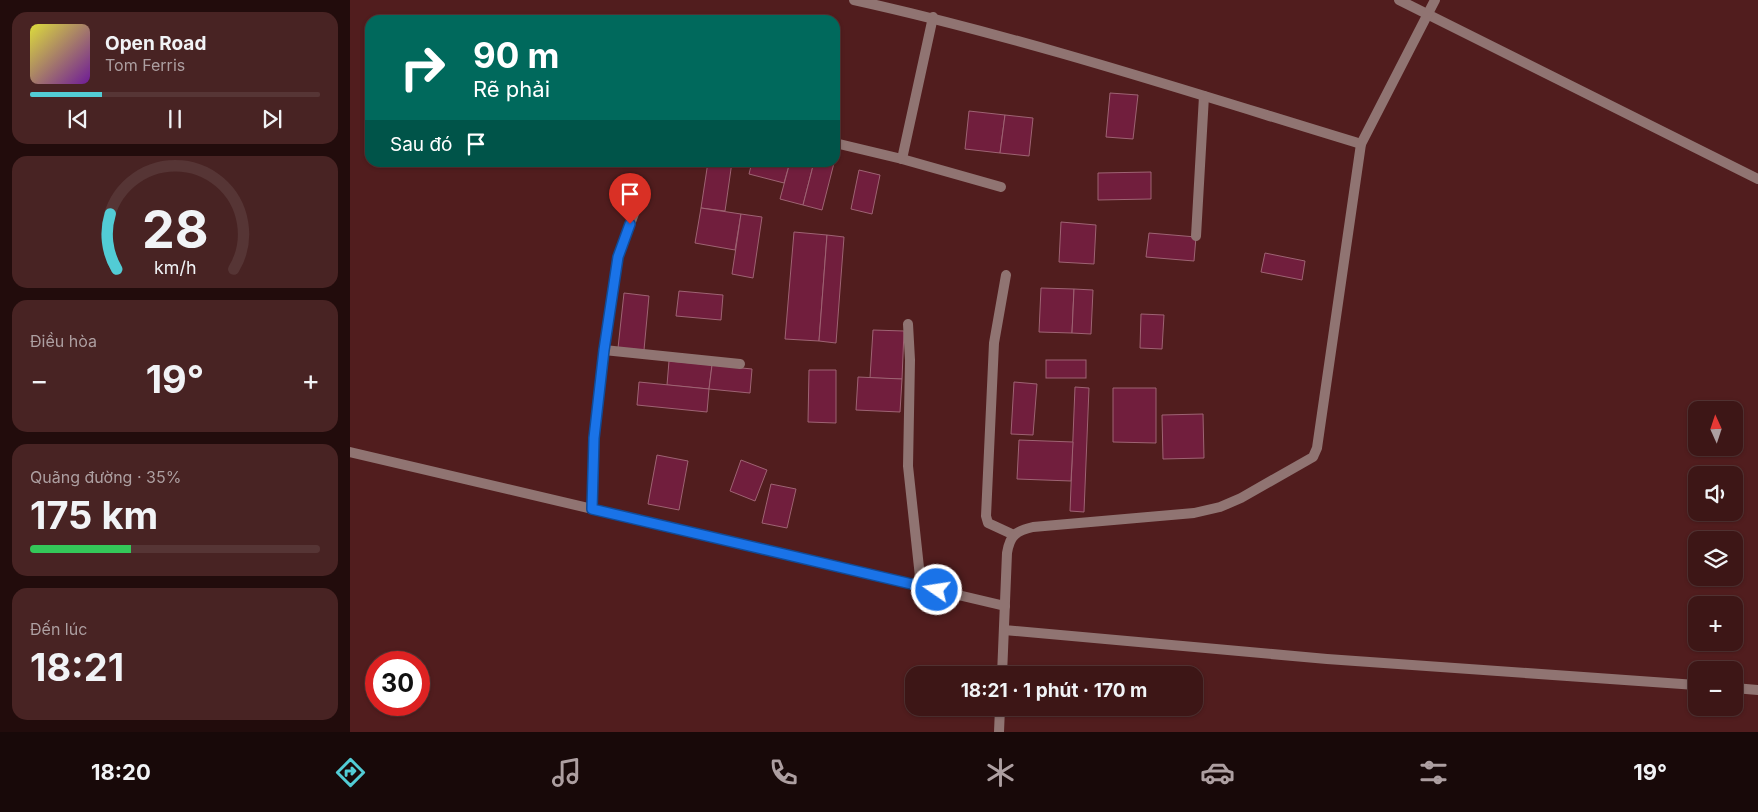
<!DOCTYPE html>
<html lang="vi">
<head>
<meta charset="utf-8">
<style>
	:root { --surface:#3d1616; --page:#482323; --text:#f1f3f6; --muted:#ad9fa1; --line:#563535; --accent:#52ccd5 }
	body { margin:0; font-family:Inter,sans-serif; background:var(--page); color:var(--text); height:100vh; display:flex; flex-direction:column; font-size:19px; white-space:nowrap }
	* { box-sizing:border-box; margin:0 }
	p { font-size:16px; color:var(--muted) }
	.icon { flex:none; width:28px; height:28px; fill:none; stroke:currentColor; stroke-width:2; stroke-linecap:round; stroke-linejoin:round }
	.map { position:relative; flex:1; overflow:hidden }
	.side { display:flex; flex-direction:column; gap:12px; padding:12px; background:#220c0c; width:350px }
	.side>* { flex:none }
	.guide { position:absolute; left:15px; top:15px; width:475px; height:152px; border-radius:15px; box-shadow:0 1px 4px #0004,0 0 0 1px var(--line); background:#00695c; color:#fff; overflow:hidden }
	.needle { width:32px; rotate:357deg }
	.tools { position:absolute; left:1338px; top:401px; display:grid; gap:10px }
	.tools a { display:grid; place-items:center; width:55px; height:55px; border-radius:10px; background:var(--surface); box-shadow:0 1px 4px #0004,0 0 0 1px var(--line); font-size:25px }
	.speed { position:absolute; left:15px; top:651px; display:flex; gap:10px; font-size:25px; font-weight:700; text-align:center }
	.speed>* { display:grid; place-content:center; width:65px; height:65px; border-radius:50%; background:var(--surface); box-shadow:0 1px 4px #0004,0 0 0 1px var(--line); line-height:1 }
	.speed .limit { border:8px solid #d22; background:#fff; color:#111 }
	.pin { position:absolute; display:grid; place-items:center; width:42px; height:42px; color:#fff; margin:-51px -21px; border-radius:50% 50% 50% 0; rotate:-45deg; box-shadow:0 0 5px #0007 }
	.pin .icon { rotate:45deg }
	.me { position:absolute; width:55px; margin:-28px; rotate:283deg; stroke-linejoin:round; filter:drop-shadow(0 0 4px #0008) }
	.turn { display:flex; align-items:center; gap:18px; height:105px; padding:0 25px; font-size:22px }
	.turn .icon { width:65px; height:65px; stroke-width:2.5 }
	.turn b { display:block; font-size:35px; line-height:42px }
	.then { display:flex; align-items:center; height:48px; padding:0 25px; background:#0003; gap:10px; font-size:19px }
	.big { font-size:38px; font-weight:700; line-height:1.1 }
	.side .widget { flex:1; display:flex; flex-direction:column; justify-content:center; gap:8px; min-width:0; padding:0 18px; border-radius:15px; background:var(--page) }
	.side .dial { align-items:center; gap:0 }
	.dial svg { height:130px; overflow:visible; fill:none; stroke:var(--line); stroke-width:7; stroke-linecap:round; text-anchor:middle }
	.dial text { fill:var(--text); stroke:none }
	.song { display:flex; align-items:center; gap:15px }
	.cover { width:60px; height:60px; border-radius:8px; background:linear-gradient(135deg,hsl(60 70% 55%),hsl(280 70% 35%)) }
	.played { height:5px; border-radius:2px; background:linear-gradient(90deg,var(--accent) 25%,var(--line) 25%) }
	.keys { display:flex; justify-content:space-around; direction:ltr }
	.heat { display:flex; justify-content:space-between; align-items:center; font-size:28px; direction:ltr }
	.charge { height:8px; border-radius:4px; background:linear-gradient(90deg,#34c759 35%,var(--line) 0) }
	.trip { position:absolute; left:555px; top:666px; width:298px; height:50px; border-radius:15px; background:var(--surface); box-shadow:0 1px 4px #0004,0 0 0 1px var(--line); font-weight:700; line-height:50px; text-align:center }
	.tabs { display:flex; height:80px; justify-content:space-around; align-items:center; background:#180909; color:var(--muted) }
	.tabs .icon { width:35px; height:35px }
	.tabs .current { color:var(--accent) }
	.tabs b { font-size:22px; color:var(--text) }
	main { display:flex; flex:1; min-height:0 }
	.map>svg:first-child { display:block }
</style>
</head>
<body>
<main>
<section class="side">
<div class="widget">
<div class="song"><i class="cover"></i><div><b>Open Road</b><p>Tom Ferris</p></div></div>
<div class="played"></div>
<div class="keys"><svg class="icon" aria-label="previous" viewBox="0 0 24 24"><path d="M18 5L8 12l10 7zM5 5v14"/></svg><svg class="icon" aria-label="pause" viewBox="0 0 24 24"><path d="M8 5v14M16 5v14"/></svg><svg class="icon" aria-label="next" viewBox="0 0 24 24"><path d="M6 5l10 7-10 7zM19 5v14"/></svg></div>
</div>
<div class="widget dial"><svg viewBox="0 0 100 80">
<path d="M14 69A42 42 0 1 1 86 69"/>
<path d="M14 69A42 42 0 0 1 10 35" stroke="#52ccd5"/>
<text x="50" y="56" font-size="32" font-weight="700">28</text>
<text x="50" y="72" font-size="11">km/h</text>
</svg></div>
<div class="widget"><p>Điều hòa</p>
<div class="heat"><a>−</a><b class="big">19°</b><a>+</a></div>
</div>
<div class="widget"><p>Quãng đường · 35%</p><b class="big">175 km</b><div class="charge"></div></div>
<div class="widget"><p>Đến lúc</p><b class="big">18:21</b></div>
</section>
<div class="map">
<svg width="1408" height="732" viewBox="0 0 1408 732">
	<rect width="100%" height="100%" fill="#511d1e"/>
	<g fill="#711e3d" stroke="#9e6373">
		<path d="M760,93L788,95L783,139L756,137Z"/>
		<path d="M619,111L655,115L650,153L615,149Z"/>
		<path d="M655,115L683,118L679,156L650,153Z"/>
		<path d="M358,162H382L375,211L351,208Z"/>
		<path d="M402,162H440L434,183L399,174Z"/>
		<path d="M440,162H464L453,205L430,199Z"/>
		<path d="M464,162L484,163L472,210L453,205Z"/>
		<path d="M509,170L530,175L522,214L501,209Z"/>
		<path d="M801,172V199L748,200V173Z"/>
		<path d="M351,208L391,214L385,250L345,243Z"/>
		<path d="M391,214L412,217L403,278L382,274Z"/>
		<path d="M711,222L746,225L744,264L709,262Z"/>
		<path d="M444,232L477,235L469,341L435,339Z"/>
		<path d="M799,233L846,237L844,261L796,257Z"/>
		<path d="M477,235L494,237L486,343L469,341Z"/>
		<path d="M915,253L955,261L952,280L911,272Z"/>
		<path d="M691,288L724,289L722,333L689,332Z"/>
		<path d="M724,289L743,290L741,334L722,333Z"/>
		<path d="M329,291L373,295L371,320L326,316Z"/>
		<path d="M274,293L299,296L294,350L268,348Z"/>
		<path d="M791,314L814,315L812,349L790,348Z"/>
		<path d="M523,330L554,331L552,379L520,378Z"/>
		<rect x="696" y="360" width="40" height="18"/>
		<path d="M319,361L362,365L359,389L317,385Z"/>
		<path d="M362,365L402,369L400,393L359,389Z"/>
		<path d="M459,370H486V423L458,422Z"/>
		<path d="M508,377L552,379L550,412L506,410Z"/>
		<path d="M289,382L359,389L357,412L287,405Z"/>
		<path d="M664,382L687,384L683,435L661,434Z"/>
		<path d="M725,387L739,388L734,512L720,511Z"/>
		<path d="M763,388H806V443L763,442Z"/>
		<path d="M853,414L854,458L813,459L812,415Z"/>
		<path d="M669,440L723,442L721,481L667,479Z"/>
		<path d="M307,455L338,461L329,510L298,504Z"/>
		<path d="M391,460L417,470L405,501L380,491Z"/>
		<path d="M421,484L446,489L437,528L412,523Z"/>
	</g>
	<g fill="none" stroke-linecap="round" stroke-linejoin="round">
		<g stroke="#907472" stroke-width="10">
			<path d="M846,236L854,96"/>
			<path d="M558,324L560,360L558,466L571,586"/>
			<path d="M254,350L390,364"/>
			<path d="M242,509L244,439L254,350L268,257L286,208L291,200"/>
		</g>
		<g stroke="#907472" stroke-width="10">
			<path d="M504,0C676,38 843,93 1011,144"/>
			<path d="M1049,0L1408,179"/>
			<path d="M485,143L552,159L651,187"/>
			<path d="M552,159L583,17"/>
			<path d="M656,275L644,343L636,516L638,523L664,535"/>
			<path d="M0,452L655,606"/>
			<path d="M654,630L977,659L1346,685"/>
			<path d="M652,675L657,553C660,535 666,531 683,527L844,513L870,507L891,498L963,457L967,448L1011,144L1085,0"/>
			<path d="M1384,688L1408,690"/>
			<path d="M649,732L650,708"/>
		</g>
	</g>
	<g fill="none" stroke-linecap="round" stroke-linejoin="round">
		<defs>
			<path id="route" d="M280,224L268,257L254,350L244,438L242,509L587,590"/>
		</defs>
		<use href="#route" stroke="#114b97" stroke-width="12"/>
		<use href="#route" stroke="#1a73e8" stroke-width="9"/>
	</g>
</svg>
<div class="tools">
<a><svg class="needle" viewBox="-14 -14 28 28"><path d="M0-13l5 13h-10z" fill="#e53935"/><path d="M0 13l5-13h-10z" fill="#ad9fa1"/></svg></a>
<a><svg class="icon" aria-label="sound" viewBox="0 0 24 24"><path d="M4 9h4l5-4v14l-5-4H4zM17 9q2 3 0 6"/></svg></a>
<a><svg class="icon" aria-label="layers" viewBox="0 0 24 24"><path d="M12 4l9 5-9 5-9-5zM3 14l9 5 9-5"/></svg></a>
<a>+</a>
<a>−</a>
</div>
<div class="speed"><div class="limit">30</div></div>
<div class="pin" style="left:280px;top:224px;background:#d93025"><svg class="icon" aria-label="arrive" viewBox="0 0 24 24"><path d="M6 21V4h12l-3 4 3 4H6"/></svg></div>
<svg class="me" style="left:587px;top:590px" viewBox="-20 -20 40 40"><circle r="17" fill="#1a73e8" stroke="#fff" stroke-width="3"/><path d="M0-11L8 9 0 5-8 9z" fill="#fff"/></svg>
<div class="trip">18:21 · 1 phút · 170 m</div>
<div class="guide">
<div class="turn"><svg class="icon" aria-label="right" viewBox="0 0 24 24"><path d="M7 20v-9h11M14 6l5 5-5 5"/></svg><div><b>90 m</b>Rẽ phải</div></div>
<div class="then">Sau đó<svg class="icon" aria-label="arrive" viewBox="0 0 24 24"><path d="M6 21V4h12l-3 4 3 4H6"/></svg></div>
</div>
</div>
</main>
<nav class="tabs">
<b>18:20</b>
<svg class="icon current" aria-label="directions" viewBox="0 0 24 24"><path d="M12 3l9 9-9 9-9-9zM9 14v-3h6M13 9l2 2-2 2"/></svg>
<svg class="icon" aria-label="music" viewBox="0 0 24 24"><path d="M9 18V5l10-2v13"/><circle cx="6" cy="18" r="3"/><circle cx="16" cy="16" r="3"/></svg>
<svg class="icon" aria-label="phone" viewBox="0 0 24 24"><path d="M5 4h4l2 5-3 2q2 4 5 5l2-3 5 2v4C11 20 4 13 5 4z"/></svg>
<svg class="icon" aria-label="climate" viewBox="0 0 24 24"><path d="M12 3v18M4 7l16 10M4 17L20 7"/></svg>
<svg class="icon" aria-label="car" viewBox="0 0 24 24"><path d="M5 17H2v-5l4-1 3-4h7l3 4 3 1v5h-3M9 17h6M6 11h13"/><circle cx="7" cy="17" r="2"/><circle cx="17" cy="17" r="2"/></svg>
<svg class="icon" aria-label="filters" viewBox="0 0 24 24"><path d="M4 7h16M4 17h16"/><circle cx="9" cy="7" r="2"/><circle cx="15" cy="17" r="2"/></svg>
<b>19°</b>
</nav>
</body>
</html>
